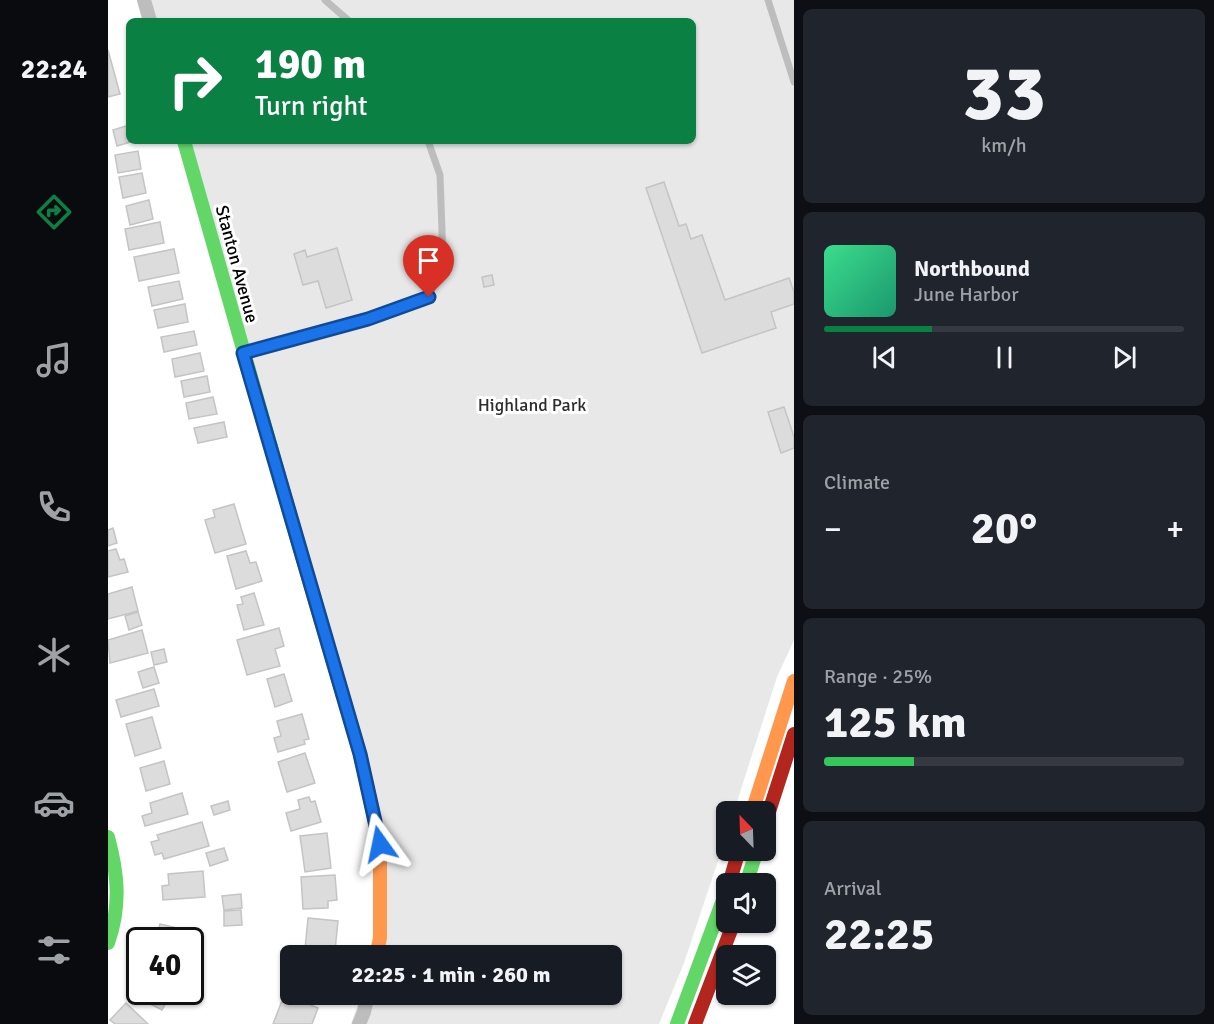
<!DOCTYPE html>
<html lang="en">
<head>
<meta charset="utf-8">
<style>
	:root { --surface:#171b24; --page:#20242c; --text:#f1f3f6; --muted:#9ea1a6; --line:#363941; --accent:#0b8043 }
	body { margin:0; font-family:Signika,sans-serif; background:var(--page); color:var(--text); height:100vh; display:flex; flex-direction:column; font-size:22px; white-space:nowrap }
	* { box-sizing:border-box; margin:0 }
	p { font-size:20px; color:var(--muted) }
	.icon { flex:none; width:33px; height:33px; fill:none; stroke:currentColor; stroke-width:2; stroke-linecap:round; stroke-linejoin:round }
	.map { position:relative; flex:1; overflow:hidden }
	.details { display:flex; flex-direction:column; gap:9px; padding:9px; background:#0d0f14; width:420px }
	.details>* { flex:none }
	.top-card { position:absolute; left:18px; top:18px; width:570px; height:126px; border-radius:9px; box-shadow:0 2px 4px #0004; background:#0b8043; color:#fff; overflow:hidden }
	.needle { width:39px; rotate:337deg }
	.controls { position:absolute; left:608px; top:801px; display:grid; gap:12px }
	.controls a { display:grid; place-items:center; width:60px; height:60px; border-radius:9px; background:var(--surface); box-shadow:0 2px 4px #0004; font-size:30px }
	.speed { position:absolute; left:18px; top:927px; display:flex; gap:12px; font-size:30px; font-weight:700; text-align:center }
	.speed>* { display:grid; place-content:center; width:78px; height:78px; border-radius:50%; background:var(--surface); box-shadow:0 2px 4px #0004; line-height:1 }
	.speed .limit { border:3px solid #111; border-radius:9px; background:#fff; color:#111 }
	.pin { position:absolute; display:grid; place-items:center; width:51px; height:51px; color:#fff; margin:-62px -26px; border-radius:50% 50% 50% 0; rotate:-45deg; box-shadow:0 0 6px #0007 }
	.pin .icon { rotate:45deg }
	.me { position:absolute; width:66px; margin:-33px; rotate:348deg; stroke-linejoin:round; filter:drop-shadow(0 0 4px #0008) }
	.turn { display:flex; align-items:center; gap:21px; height:126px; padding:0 30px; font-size:27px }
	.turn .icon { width:78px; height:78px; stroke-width:2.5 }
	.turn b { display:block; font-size:42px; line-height:51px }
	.big { font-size:45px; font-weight:800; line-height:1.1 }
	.details .widget { flex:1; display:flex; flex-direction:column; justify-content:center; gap:9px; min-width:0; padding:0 21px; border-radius:9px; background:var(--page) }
	.details .dial { align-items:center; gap:0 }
	.dial b { font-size:78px; line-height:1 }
	.song { display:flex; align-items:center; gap:18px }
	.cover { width:72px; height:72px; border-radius:9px; background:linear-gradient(135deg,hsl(150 70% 55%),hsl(160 70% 35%)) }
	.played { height:6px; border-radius:3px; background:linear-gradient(90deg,var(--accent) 30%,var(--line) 30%) }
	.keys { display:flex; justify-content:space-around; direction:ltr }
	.heat { display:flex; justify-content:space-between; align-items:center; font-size:33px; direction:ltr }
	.charge { height:9px; border-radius:4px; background:linear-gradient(90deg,#34c759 25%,var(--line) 0) }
	.trip { position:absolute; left:172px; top:945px; width:342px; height:60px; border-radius:9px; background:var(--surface); box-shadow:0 2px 4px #0004; font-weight:800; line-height:60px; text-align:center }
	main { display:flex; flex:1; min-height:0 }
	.tab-bar { display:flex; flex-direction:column; width:108px; justify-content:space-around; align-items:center; background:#090b0e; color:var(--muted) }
	.tab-bar .icon { width:42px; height:42px }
	.tab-bar .active { color:var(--accent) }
	.tab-bar b { font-size:27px; color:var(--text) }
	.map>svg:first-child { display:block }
</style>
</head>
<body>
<main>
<nav class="tab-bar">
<b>22:24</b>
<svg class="icon active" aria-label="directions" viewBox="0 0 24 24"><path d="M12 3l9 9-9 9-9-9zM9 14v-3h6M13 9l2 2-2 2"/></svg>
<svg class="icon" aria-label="music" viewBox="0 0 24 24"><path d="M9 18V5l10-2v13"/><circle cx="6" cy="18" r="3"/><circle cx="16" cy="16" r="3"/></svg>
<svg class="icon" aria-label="phone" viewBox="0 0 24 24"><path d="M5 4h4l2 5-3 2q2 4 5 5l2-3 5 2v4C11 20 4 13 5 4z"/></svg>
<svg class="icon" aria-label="climate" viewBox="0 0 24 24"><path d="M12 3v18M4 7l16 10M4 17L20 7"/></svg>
<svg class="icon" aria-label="car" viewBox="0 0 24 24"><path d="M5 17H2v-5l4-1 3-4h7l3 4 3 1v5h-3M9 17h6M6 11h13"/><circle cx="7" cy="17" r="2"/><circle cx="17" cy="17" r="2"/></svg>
<svg class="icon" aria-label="filters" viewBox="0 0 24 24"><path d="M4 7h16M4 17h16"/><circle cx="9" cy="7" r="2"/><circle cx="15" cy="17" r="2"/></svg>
</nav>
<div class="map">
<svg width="686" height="1024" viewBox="0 0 686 1024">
	<rect width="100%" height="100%" fill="#fff"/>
	<path fill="#e8e8e8" d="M36,0H686V640L669,677L626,811L618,812V837L576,963L551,1024H243L253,995L504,994V956L266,955L272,844L76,141H585V21H42Z"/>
	<g fill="#dcdcdc" stroke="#c4c4c4" stroke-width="1.5">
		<path d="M0,50L12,94L0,97Z"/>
		<path d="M21,125V141H26L9,146L5,130Z"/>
		<path d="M30,151L33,169L10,173L7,155Z"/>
		<path d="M34,173L38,193L15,198L11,177Z"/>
		<path d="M556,182L571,226L578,224L583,239L594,235L617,300L681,278L686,292V304L663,312L668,328L594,353L538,188Z"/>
		<path d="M41,200L45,219L22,225L18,206Z"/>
		<path d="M52,222L56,243L21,250L17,229Z"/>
		<path d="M229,248L244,300L218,308L210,281L195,285L186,254L197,250L199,257Z"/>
		<path d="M66,249L71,273L31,281L26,257Z"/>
		<path d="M384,275L386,285L376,287L374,277Z"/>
		<path d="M71,281L75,299L44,306L40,287Z"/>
		<path d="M77,304L80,322L50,328L46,310Z"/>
		<path d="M86,331L89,345L56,352L53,337Z"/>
		<path d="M92,353L96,371L67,377L64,359Z"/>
		<path d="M99,376L102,392L76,397L73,381Z"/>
		<path d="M105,397L109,414L81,419L78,403Z"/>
		<path d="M676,407L686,437V448L673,453L660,412Z"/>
		<path d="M116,422L119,437L90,443L86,428Z"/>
		<path d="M126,504L138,544L107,553L97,520L107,517L105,510Z"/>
		<path d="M5,528L9,543L0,546V530Z"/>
		<path d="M8,549L12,560L16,559L20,572L0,577V551Z"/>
		<path d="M138,551L142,563L148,562L154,581L128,589L119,556Z"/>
		<path d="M24,587L30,611L0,619V594Z"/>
		<path d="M146,593L156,625L136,630L129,605L135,604L133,597Z"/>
		<path d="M30,612L34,625L21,630L17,616Z"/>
		<path d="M171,628L176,646L167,649L172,666L139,675L129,640Z"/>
		<path d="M34,630L40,653L2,663L0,640Z"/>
		<path d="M56,649L59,662L46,665L43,652Z"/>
		<path d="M46,667L51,683L35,688L30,672Z"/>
		<path d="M176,674L184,701L167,707L159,679Z"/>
		<path d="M46,689L51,706L13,717L8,700Z"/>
		<path d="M194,714L201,739L196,740L197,744L170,752L166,738L173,736L169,721Z"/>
		<path d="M44,717L53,748L27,756L18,724Z"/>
		<path d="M197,753L207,783L179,792L170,762Z"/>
		<path d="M56,761L62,784L38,791L32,768Z"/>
		<path d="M74,793L80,814L37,826L34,816L44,813L42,803Z"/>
		<path d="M201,797L203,802L207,801L213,822L183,831L178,813L192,809L190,800Z"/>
		<path d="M120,801L122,810L106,815L103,806Z"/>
		<path d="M94,822L101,846L56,859L54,853L47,855L43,842L51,840L49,835Z"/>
		<path d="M219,833L223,868L197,872L192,836Z"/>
		<path d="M116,848L120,860L102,866L98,853Z"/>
		<path d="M95,871L97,897L55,900L54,886L61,885L60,874Z"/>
		<path d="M227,875L229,900L220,901V908L195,909L193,877Z"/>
		<path d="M133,894L134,908L116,910L114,896Z"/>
		<path d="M133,910L134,925L116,926V911Z"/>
		<path d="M200,918L230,921L227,951L197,949Z"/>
		<path d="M52,924L82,931L80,940H48Z"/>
		<path d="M183,969V989L178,988Z"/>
		<path d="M32,979V992H64L54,1010L23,994Z"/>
		<path d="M175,998L189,1004L191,1000L210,1008L204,1024H165Z"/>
		<path d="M18,1003L40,1024H7L2,1020Z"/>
	</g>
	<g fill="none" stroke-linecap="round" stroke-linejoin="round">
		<g stroke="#bdbdbd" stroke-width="7">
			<path d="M217,0L241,21"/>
			<path d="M660,0L686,82"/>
			<path d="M137,352L259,319L321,297L335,259L332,175L320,141"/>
		</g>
		<g stroke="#bdbdbd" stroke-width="14">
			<path d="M36,0L42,21"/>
			<path d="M251,1024L256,1012L260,994"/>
		</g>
		<g stroke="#63d668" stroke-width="14">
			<path d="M76,141L195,560"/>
			<path d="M0,837C10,874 13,906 0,943"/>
			<path d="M638,884L649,850"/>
			<path d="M569,1024L618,892"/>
		</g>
		<g stroke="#ff974d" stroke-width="14">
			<path d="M195,560L252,754L272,844V938L268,956"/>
			<path d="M644,812L686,681"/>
		</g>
		<g stroke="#b3261e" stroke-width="14">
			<path d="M657,824L686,734"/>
			<path d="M621,884L631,850"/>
			<path d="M587,1024L626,922"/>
		</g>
	</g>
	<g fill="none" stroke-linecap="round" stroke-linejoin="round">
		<defs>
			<path id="route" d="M272,844L252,754L135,353L260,319L321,297"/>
		</defs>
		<use href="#route" stroke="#114b97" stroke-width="15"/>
		<use href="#route" stroke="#1a73e8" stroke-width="10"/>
	</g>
	<g text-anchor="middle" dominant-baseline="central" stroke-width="6" stroke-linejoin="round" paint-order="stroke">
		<g font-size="18" fill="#000" stroke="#fff">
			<text transform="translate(129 264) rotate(75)">Stanton Avenue</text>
		</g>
		<g font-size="18" fill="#2d2d2d" stroke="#fff">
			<text x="424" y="405">Highland Park</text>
		</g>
	</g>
</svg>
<div class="controls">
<a><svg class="needle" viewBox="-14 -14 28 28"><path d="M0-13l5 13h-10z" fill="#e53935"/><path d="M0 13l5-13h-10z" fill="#9ea1a6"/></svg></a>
<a><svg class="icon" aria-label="sound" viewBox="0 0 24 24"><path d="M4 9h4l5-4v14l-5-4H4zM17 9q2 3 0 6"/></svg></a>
<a><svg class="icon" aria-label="layers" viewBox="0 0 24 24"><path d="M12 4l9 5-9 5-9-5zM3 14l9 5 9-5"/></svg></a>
</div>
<div class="speed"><div class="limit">40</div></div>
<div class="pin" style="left:321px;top:297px;background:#d93025"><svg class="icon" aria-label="arrive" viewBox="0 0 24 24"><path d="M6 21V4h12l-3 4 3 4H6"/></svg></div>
<svg class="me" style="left:272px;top:844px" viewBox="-20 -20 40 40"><path d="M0-17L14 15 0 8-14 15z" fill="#1a73e8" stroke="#fff" stroke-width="4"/></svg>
<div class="trip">22:25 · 1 min · 260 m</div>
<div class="top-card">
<div class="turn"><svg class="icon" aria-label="right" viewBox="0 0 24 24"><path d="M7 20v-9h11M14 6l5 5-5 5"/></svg><div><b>190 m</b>Turn right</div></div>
</div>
</div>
<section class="details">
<div class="widget dial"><b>33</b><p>km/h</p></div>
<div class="widget">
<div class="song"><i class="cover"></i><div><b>Northbound</b><p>June Harbor</p></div></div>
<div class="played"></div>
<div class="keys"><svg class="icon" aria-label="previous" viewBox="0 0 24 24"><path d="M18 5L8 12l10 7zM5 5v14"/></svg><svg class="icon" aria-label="pause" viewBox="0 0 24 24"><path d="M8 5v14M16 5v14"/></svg><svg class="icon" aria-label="next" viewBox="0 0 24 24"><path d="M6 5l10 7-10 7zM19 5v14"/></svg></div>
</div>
<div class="widget"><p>Climate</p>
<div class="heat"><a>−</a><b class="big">20°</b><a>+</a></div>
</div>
<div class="widget"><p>Range · 25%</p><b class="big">125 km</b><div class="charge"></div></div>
<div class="widget"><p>Arrival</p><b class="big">22:25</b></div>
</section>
</main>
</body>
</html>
